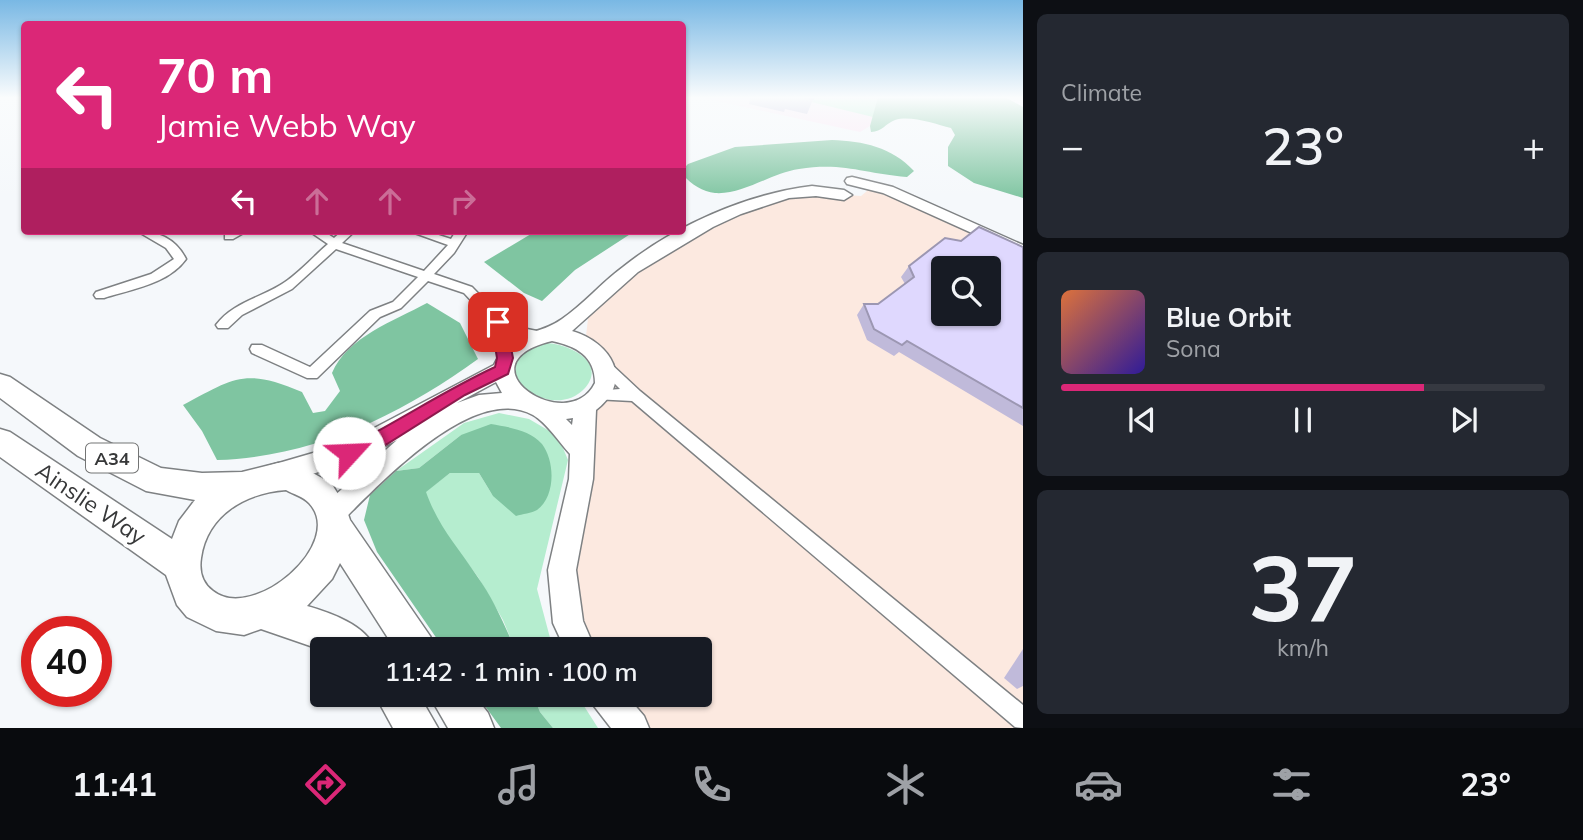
<!DOCTYPE html>
<html lang="en">
<head>
<meta charset="utf-8">
<style>
	:root { --surface:#171b24; --page:#242831; --text:#f1f3f6; --muted:#9ea1a6; --line:#363941; --accent:#db2777 }
	body { margin:0; font-family:Mulish,sans-serif; background:var(--page); color:var(--text); height:100vh; display:flex; flex-direction:column; font-size:26px; white-space:nowrap }
	* { box-sizing:border-box; margin:0 }
	p { font-size:23px; color:var(--muted) }
	.icon { flex:none; width:38px; height:38px; fill:none; stroke:currentColor; stroke-width:2; stroke-linecap:round; stroke-linejoin:round }
	.map { position:relative; flex:1; overflow:hidden }
	.drawer { display:flex; flex-direction:column; gap:14px; padding:14px; background:#0d0f14; width:560px }
	.drawer>* { flex:none }
	.top-card { position:absolute; left:21px; top:21px; width:665px; height:214px; border-radius:7px; box-shadow:0 2px 5px #0004; background:#db2777; color:#fff; overflow:hidden }
	.controls { position:absolute; left:931px; top:256px; display:grid; gap:14px }
	.controls a { display:grid; place-items:center; width:70px; height:70px; border-radius:7px; background:var(--surface); box-shadow:0 2px 5px #0004; font-size:35px }
	.speed { position:absolute; left:21px; top:616px; display:flex; gap:14px; font-size:35px; font-weight:700; text-align:center }
	.speed>* { display:grid; place-content:center; width:91px; height:91px; border-radius:50%; background:var(--surface); box-shadow:0 2px 5px #0004; line-height:1 }
	.speed .limit { border:10px solid #d22; background:#fff; color:#111 }
	.pin { position:absolute; display:grid; place-items:center; width:60px; height:60px; color:#fff; margin:-30px; border-radius:14px; box-shadow:0 4px 10px #0006 }
	.me { position:absolute; width:77px; margin:-38px; rotate:65deg; stroke-linejoin:round; filter:drop-shadow(0 0 5px #0008) }
	.turn { display:flex; align-items:center; gap:24px; height:147px; padding:0 21px; font-size:32px }
	.turn .icon { width:91px; height:91px; stroke-width:2.5 }
	.turn b { display:block; font-size:49px; line-height:60px }
	.lanes { display:flex; align-items:center; height:66px; padding:0 21px; background:#0003; justify-content:center; gap:35px; direction:ltr }
	.lanes .off { opacity:.35 }
	.big { font-size:52px; font-weight:600; line-height:1.1 }
	.drawer .widget { flex:1; display:flex; flex-direction:column; justify-content:center; gap:10px; min-width:0; padding:0 24px; border-radius:10px; background:var(--page) }
	.drawer .dial { align-items:center; gap:0 }
	.dial b { font-size:91px; line-height:1 }
	.song { display:flex; align-items:center; gap:21px }
	.cover { width:84px; height:84px; border-radius:10px; background:linear-gradient(135deg,hsl(20 70% 55%),hsl(250 70% 35%)) }
	.played { height:7px; border-radius:4px; background:linear-gradient(90deg,var(--accent) 75%,var(--line) 75%) }
	.keys { display:flex; justify-content:space-around; direction:ltr }
	.heat { display:flex; justify-content:space-between; align-items:center; font-size:38px; direction:ltr }
	.trip { position:absolute; left:310px; top:637px; width:402px; height:70px; border-radius:7px; background:var(--surface); box-shadow:0 2px 5px #0004; font-weight:600; line-height:70px; text-align:center }
	.dock { display:flex; height:112px; justify-content:space-around; align-items:center; background:#090b0e; color:var(--muted) }
	.dock .icon { width:49px; height:49px }
	.dock .current { color:var(--accent) }
	.dock b { font-size:32px; color:var(--text) }
	main { display:flex; flex:1; min-height:0 }
	.map>svg:first-child { display:block }
</style>
</head>
<body>
<main>
<div class="map">
<svg width="1023" height="728" viewBox="0 0 1023 728">
	<rect width="100%" height="100%" fill="#f5f8fb"/>
	<path fill="#fce9e0" fill-rule="evenodd" d="M864,186L879,189L1023,255V728H645L608,695H700V649H580L568,623L581,479L599,395L586,336L589,310L682,235L800,192L861,196L867,191ZM943,268H989V313H943Z"/>
	<path fill="#fce6f4" d="M698,97H878L870,126L860,132Z"/>
	<g fill="#b5edcf">
		<path d="M791,97H878L873,117Z"/>
		<path d="M545,343C566,343 608,361 585,388C551,426 473,366 545,343Z"/>
		<path d="M499,413L529,419L558,436L568,460L537,589L553,649H515L503,620L478,577L438,524L425,492L450,473H479L493,496L461,435L419,468L396,471L464,423Z"/>
		<path d="M533,695H577L598,728H553L540,712Z"/>
	</g>
	<g fill="#7fc5a1">
		<path d="M878,97H1005L1023,107V198L974,183L948,166V147L955,135L951,128C935,124 911,115 895,120C886,123 882,132 871,132L870,126Z"/>
		<path d="M832,140C863,141 892,147 914,171L907,177C865,174 844,162 799,169C771,173 743,195 715,193C703,192 691,184 683,175V169L688,164L735,147Z"/>
		<path d="M536,231H635L575,270L542,301L524,293L484,262Z"/>
		<path d="M427,303L460,323L478,359C401,415 314,457 217,460L202,431L183,405C235,377 245,368 302,392L313,413L325,411L340,391L332,373C347,337 394,321 427,303Z"/>
		<path d="M491,424C508,427 530,430 542,444C555,461 556,496 537,510C532,513 522,514 516,516L493,496L479,473H450L426,492C438,526 457,546 477,576C493,598 504,624 515,649H444L377,552L364,520L370,495L396,471L419,468L461,435Z"/>
		<path d="M477,695H533L540,712L553,728H501Z"/>
	</g>
	<g fill="none" stroke-linecap="round" stroke-linejoin="round">
		<defs>
			<g id="street">
				<path d="M137,231C158,231 176,239 186,259C168,284 132,289 104,298H96L94,295L96,292L151,274L174,259L166,248Z"/>
				<path d="M232,231H247L233,239H225V235Z"/>
				<path d="M309,231H323L334,238L342,231H355L342,243L424,271L448,245L409,231H426L451,239L456,231H468L454,253L434,274L472,287L503,319L517,327L542,332L544,335L537,340L507,333L512,358L510,362H500L492,323L464,293L428,281L401,308L380,317L317,378H307L252,353L250,349L252,345H262L310,367L370,311L393,302L418,277L336,249L292,289L242,315L228,328H218L216,325C232,303 260,298 282,284C298,274 313,257 328,244Z"/>
				<path d="M605,362L610,363L640,391L1023,705V728L1015,727L632,401L594,399L592,395L594,391L620,389L598,367Z"/>
			</g>
			<g id="secondary">
				<path d="M852,177L893,187L1023,245V256L883,193L847,184L845,181L847,178Z"/>
				<path d="M812,186L844,190L852,195L844,200L816,196L789,198L741,214L713,227L638,272L572,331C612,343 634,381 596,410L593,479L576,570L583,621L595,649H565L553,623L548,570L569,479L570,454C559,442 547,423 533,415C474,382 380,484 342,521L333,525L324,521L320,513L324,505L397,440L357,460L274,486L265,483L262,475L265,467L344,444L494,365C515,323 530,341 562,319C584,304 601,283 623,267C674,226 746,194 812,186ZM552,341C576,346 595,356 595,383C568,438 457,364 552,341ZM496,382L502,393L479,395L457,403ZM573,418L572,425L566,419Z"/>
				<path d="M589,695H626L644,716L649,728H611L594,706Z"/>
			</g>
			<g id="highway">
				<path d="M0,374L10,377L100,438L161,468L202,473L242,472L278,463L289,462L300,466L331,483L345,505L350,520L430,636L436,649H395L340,563L332,579L307,606C331,613 366,625 375,649L322,650L261,629L244,635L216,631L187,617L177,605L166,575L0,457V429L10,432L172,539L179,521L195,500L146,491L78,456L0,398ZM286,490C293,494 304,497 309,503C347,543 253,623 213,591C202,583 199,571 201,558C207,515 245,493 286,490Z"/>
				<path d="M375,695H419L438,728H393Z"/>
				<path d="M429,695H474L488,713L494,728H448Z"/>
			</g>
		</defs>
		<use href="#street" stroke="#7e8183" stroke-width="3"/>
		<use href="#secondary" stroke="#7e8183" stroke-width="3"/>
		<use href="#highway" stroke="#7e8183" stroke-width="3"/>
		<use href="#street" fill="#fff" fill-rule="evenodd"/>
		<use href="#secondary" fill="#fff" fill-rule="evenodd"/>
		<use href="#highway" fill="#fff" fill-rule="evenodd"/>
	</g>
	<g fill="#c0bada">
		<path d="M751,97H814L807,114L785,109L784,112L749,104Z"/>
		<path d="M961,241L1023,247V426L899,352L894,356L867,340L857,315L864,304H878L905,284L901,277L909,266Z"/>
		<path d="M1023,649V686L1017,689L1004,678Z"/>
	</g>
	<g fill="#dfd8fe" stroke="#9c97b2" stroke-width="2" fill-rule="evenodd">
		<path d="M800,97H814L813,99Z"/>
		<path d="M979,227L1023,247V408L907,341L902,345L874,329L864,304H878L914,277L909,266L945,238L961,241ZM943,268H989V313H943Z"/>
	</g>
	<linearGradient id="sky" x2="0" y2="1"><stop stop-color="#79b8e4"/><stop offset="0.49" stop-color="#fafcfd"/><stop offset="1" stop-color="#fafcfd" stop-opacity="0"/></linearGradient>
	<rect width="1023" height="199" fill="url(#sky)"/>
	<path fill="#db2777" stroke="#8e194d" stroke-width="2" d="M498,317L506,322L513,358L508,374L465,395L387,444L349,461L343,459L340,453C346,442 365,438 376,432C416,410 454,386 495,367L497,358L491,322Z"/>
	<g text-anchor="middle" dominant-baseline="central" stroke-width="7" stroke-linejoin="round" paint-order="stroke">
		<rect fill="#fff" stroke="#737474" stroke-width="2" x="86" y="443.5" width="52" height="29" rx="5"/>
		<g font-size="18" font-weight="bold" fill="#373839">
			<text x="112" y="458">A34</text>
		</g>
		<g font-size="23" fill="#373839" stroke="#fff">
			<text transform="translate(91 503) rotate(34)">Ainslie Way</text>
		</g>
	</g>
</svg>
<div class="controls">
<a><svg class="icon" aria-label="search" viewBox="0 0 24 24"><circle cx="10" cy="10" r="6"/><path d="M15 15l6 6"/></svg></a>
</div>
<div class="speed"><div class="limit">40</div></div>
<div class="pin" style="left:498px;top:322px;background:#d93025"><svg class="icon" aria-label="arrive" viewBox="0 0 24 24"><path d="M6 21V4h12l-3 4 3 4H6"/></svg></div>
<svg class="me" style="left:349px;top:453px" viewBox="-20 -20 40 40"><circle r="19" fill="#fff"/><path d="M0-13L10 11 0 6-10 11z" fill="#db2777"/></svg>
<div class="trip">11:42 · 1 min · 100 m</div>
<div class="top-card">
<div class="turn"><svg class="icon" aria-label="left" viewBox="0 0 24 24"><path d="M17 20v-9H6M10 6l-5 5 5 5"/></svg><div><b>70 m</b>Jamie Webb Way</div></div>
<div class="lanes"><svg class="icon" aria-label="left" viewBox="0 0 24 24"><path d="M17 20v-9H6M10 6l-5 5 5 5"/></svg><svg class="icon off" aria-label="ahead" viewBox="0 0 24 24"><path d="M12 20V5M6 11l6-6 6 6"/></svg><svg class="icon off" aria-label="ahead" viewBox="0 0 24 24"><path d="M12 20V5M6 11l6-6 6 6"/></svg><svg class="icon off" aria-label="right" viewBox="0 0 24 24"><path d="M7 20v-9h11M14 6l5 5-5 5"/></svg></div>
</div>
</div>
<section class="drawer">
<div class="widget"><p>Climate</p>
<div class="heat"><a>−</a><b class="big">23°</b><a>+</a></div>
</div>
<div class="widget">
<div class="song"><i class="cover"></i><div><b>Blue Orbit</b><p>Sona</p></div></div>
<div class="played"></div>
<div class="keys"><svg class="icon" aria-label="previous" viewBox="0 0 24 24"><path d="M18 5L8 12l10 7zM5 5v14"/></svg><svg class="icon" aria-label="pause" viewBox="0 0 24 24"><path d="M8 5v14M16 5v14"/></svg><svg class="icon" aria-label="next" viewBox="0 0 24 24"><path d="M6 5l10 7-10 7zM19 5v14"/></svg></div>
</div>
<div class="widget dial"><b>37</b><p>km/h</p></div>
</section>
</main>
<nav class="dock">
<b>11:41</b>
<svg class="icon current" aria-label="directions" viewBox="0 0 24 24"><path d="M12 3l9 9-9 9-9-9zM9 14v-3h6M13 9l2 2-2 2"/></svg>
<svg class="icon" aria-label="music" viewBox="0 0 24 24"><path d="M9 18V5l10-2v13"/><circle cx="6" cy="18" r="3"/><circle cx="16" cy="16" r="3"/></svg>
<svg class="icon" aria-label="phone" viewBox="0 0 24 24"><path d="M5 4h4l2 5-3 2q2 4 5 5l2-3 5 2v4C11 20 4 13 5 4z"/></svg>
<svg class="icon" aria-label="climate" viewBox="0 0 24 24"><path d="M12 3v18M4 7l16 10M4 17L20 7"/></svg>
<svg class="icon" aria-label="car" viewBox="0 0 24 24"><path d="M5 17H2v-5l4-1 3-4h7l3 4 3 1v5h-3M9 17h6M6 11h13"/><circle cx="7" cy="17" r="2"/><circle cx="17" cy="17" r="2"/></svg>
<svg class="icon" aria-label="filters" viewBox="0 0 24 24"><path d="M4 7h16M4 17h16"/><circle cx="9" cy="7" r="2"/><circle cx="15" cy="17" r="2"/></svg>
<b>23°</b>
</nav>
</body>
</html>
